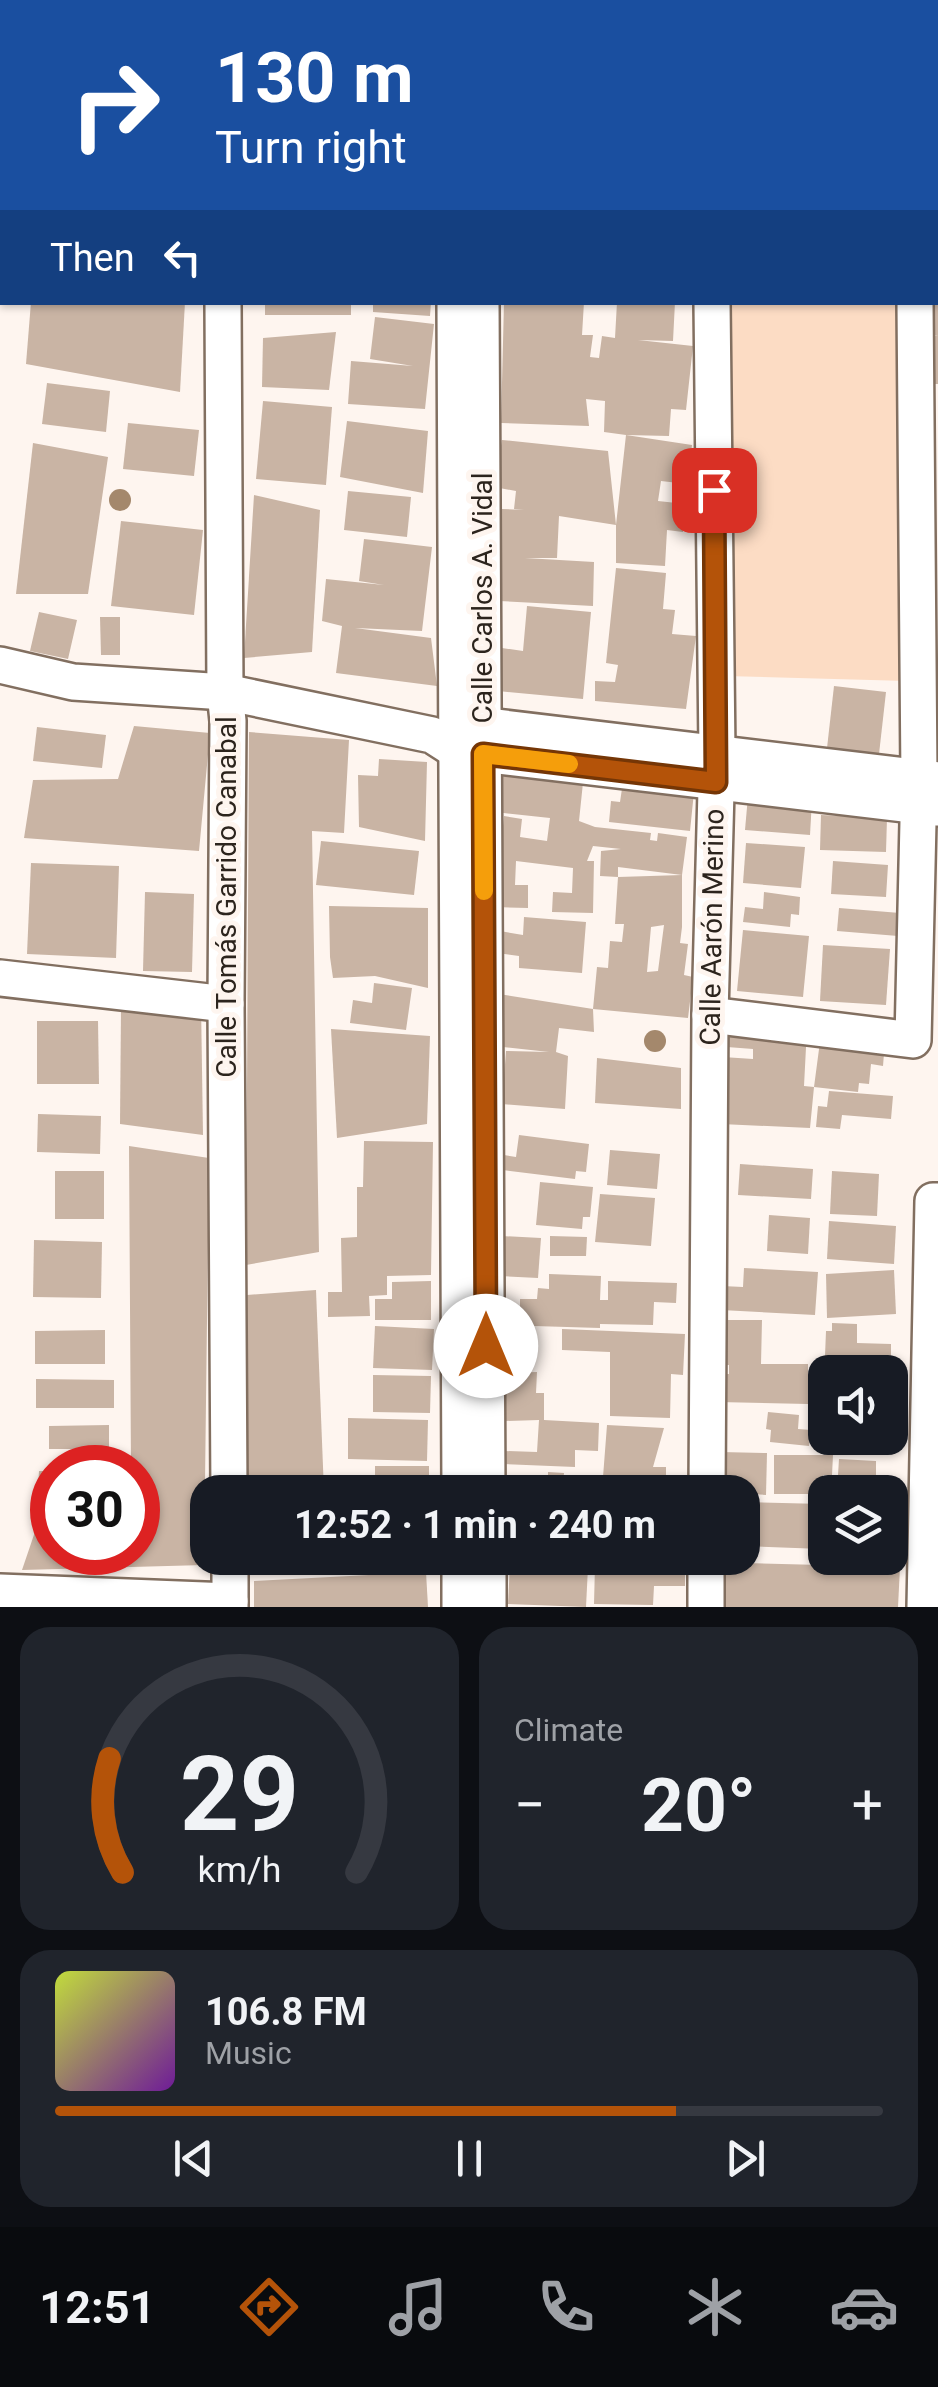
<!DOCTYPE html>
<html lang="en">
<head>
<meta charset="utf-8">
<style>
	:root { --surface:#171b24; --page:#20242c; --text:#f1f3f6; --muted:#9ea1a6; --line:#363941; --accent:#b45309 }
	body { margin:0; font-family:Roboto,sans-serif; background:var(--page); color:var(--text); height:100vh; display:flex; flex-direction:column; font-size:38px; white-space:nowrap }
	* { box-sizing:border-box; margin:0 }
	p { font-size:32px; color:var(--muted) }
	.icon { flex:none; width:55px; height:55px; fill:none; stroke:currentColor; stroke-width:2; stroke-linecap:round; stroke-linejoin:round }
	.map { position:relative; height:1607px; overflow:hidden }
	.details { display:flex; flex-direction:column; gap:20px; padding:20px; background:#0d0f14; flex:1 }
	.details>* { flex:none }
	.top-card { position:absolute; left:0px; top:0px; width:940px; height:305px; box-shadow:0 2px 8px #0004; background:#1a4fa0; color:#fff; overflow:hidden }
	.fabs { position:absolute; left:808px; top:1355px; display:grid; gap:20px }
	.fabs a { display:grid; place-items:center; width:100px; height:100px; border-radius:20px; background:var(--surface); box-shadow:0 2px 8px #0004; font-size:50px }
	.speed { position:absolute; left:30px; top:1445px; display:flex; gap:20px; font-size:50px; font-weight:700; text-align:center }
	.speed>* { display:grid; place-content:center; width:130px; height:130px; border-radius:50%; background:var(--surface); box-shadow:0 2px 8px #0004; line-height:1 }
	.speed .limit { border:15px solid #d22; background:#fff; color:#111 }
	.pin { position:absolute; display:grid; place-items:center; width:85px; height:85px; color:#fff; margin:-42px; border-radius:20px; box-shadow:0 5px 15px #0006 }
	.me { position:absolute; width:110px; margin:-55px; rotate:0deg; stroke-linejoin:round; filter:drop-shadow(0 0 8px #0008) }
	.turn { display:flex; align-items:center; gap:35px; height:210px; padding:0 50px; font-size:45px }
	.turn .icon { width:130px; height:130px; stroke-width:2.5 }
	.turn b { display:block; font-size:70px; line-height:85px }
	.then { display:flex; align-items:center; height:95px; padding:0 50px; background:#0003; gap:20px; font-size:38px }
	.big { font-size:75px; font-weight:700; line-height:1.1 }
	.details .card { flex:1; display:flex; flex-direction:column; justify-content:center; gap:15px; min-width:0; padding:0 35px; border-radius:30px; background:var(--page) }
	.details .dial { align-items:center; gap:0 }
	.dial svg { height:260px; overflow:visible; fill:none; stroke:var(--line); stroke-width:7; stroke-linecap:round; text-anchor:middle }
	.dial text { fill:var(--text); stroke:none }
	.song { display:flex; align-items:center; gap:30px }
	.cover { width:120px; height:120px; border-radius:15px; background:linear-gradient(135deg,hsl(70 70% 55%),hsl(280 70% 35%)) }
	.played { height:10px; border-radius:5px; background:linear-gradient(90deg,var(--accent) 75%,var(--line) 75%) }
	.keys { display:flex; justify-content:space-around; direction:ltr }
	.heat { display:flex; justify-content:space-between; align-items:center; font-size:55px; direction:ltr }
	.details .tiles { flex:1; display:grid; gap:20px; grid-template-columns:1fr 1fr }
	.card:last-child { grid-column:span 2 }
	.trip { position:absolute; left:190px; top:1475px; width:570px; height:100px; border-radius:30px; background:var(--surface); box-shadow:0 2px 8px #0004; font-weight:700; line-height:100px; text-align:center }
	.menu { display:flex; height:160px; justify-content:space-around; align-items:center; background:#090b0e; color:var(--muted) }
	.menu .icon { width:70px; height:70px }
	.menu .on { color:var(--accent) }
	.menu b { font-size:45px; color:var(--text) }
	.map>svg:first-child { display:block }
</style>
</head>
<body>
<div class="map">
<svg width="938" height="1607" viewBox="0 0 938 1607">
	<rect width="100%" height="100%" fill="#fef5ef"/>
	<path fill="#fcdcc4" d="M722,303H905L907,681L725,676Z"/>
	<g fill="#c9b4a4" fill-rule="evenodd">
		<path d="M31,302H185L180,392L26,364Z"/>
		<rect x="265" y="302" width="86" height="13"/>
		<path d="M373,302H431L430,316L373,312Z"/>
		<path d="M504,302H584L582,335H593L590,357L599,358L602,336L615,338L617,302H675L673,341L638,340L693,346L686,410L671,409L669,436L626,435L604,432L605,401L586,399L589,426L501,423Z"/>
		<path d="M933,302H938V336L931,335Z"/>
		<path d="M375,317L434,324L425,409L348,404L351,361L413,366L370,359Z"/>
		<path d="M336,332L329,390L262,387L263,338Z"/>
		<path d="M935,336H938V384H931Z"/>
		<path d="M47,383L110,391L106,432L42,424Z"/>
		<path d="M263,401L332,407L326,485L256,479Z"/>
		<path d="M347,421L428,431L423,493L340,477Z"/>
		<path d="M128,423L199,430L194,476L123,469Z"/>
		<path d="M626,435L692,445L687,484L661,481L658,501L686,504L683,532L667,530L665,566L616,563V525Z"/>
		<path d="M502,440L608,451L616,525L559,516L557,558H525L594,562L593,606L499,601L502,509L524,510L514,509L516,491L494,487Z"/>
		<path d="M33,443L108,457L88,594H16Z"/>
		<path d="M348,491L411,497L407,537L344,530Z"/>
		<path d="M254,495L320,510L312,652L244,658Z"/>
		<path d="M121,521L203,530L194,615L111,606Z"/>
		<path d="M364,539L432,547L422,631L355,628L431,638L437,686L336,673L342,626L322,621L326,579L384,585L359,581Z"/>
		<path d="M616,568L666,573L663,609L675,610L672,634L696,636L686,709L595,701V681L615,682L618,665L606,663Z"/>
		<path d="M527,606L591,612L583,699L498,691L502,648L523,651Z"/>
		<path d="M39,612L77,620L68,659L30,651Z"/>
		<path d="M100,617H120V655H101Z"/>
		<path d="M834,686L886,692L878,763L826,757Z"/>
		<path d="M134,726L210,733L199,851L24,838L33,780L118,779Z"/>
		<path d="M37,727L106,735L102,768L33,761Z"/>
		<path d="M249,732L349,740L344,833L312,831L319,1252L246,1265Z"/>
		<path d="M379,759L427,762L425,841L359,827L358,775L378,776Z"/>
		<path d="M500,765L584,773L579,821L595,827L651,833L650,840L657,841L658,833L687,837L682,875L618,867V877L600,876L601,851L621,849L593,846L587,861H594L593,913L552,912L553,892L572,893L573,868L516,861L515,885H528V908L495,907L504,816L522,819L520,837L547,841L550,818L495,812Z"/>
		<path d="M623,782H695L690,831L609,822L611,801L620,802Z"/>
		<path d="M748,796L812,800L810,835L745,830Z"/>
		<path d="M821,815L887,818L886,852L820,850Z"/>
		<path d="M321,841L419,851L414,895L316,885Z"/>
		<path d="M746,843L805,847L801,888L743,883Z"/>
		<path d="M833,861L888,865L886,897L831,894Z"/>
		<path d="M31,863L119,866L116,958L27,954Z"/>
		<path d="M682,875V927L680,943L688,944L684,975L693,977L688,1018L593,1009L597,967L608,968L610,941L622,942L624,924H615L618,877ZM664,925L658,971L647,972L651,927Z"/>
		<path d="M145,892L194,894L192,972L143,971Z"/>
		<path d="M764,892L800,897L799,915L791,914L790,927L743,922L745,907L763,909Z"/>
		<path d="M329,906L428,908V988L375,976L333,978L330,957Z"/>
		<path d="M839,908L900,913L898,936L837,931Z"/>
		<path d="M524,917L586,922L582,973L519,968V956L497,953L500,931L523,935Z"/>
		<path d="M743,930L809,936L803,997L737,991Z"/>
		<path d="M823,945L890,949L886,1005L820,1001Z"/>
		<path d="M374,983L412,988L406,1030L350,1023L353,1000L372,1003Z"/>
		<path d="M499,994L593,1009L594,1032L559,1028L556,1052L568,1056L565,1109L502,1104L506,1051L549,1052L493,1046Z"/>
		<path d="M201,1003L203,1135L120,1124L121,1009Z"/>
		<path d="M37,1021H98L99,1084H37Z"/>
		<path d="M728,1024L807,1028L804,1086L814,1087L810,1128L721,1124L723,1057L753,1059V1049L727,1047Z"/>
		<path d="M331,1029L430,1036L427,1124L337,1138Z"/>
		<path d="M821,1034L885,1041L883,1066L871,1064L869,1084L859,1083L858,1092L814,1087Z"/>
		<path d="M597,1058L681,1068V1109L595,1103Z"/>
		<path d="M829,1091L893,1096L891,1119L842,1115L840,1129L816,1127L818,1106L827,1107Z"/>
		<path d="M38,1114L101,1116L100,1154L37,1152Z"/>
		<path d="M519,1135L589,1144L586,1172L576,1171L575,1179L503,1170L504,1155L516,1157Z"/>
		<path d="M364,1141L433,1142L431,1275L387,1276V1295L369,1296L370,1316L328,1317V1292H342L341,1238L357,1237V1187H363Z"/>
		<path d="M129,1146L209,1158L204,1565L22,1570L39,1520L52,1519V1552H138V1468H131Z"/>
		<path d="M610,1150L660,1154L657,1189L607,1185Z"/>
		<path d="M740,1164L813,1169L811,1199L738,1195Z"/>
		<rect x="55" y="1171" width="49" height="48"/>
		<path d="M832,1171L879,1174L877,1216L830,1214Z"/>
		<path d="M540,1182L593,1187L590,1217H583L582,1229L536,1225Z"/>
		<path d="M600,1194L655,1198L651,1246L595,1242Z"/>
		<path d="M769,1215L810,1218L808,1254L767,1251Z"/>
		<path d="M829,1221L896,1226L894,1264L827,1259Z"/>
		<path d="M501,1236L541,1238L538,1278L499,1276Z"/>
		<path d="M550,1236L587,1237L586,1256H550Z"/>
		<path d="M34,1240L102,1242L101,1298L33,1297Z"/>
		<path d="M744,1268L818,1272L815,1315L721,1310L722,1286L743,1287Z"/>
		<path d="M894,1270L896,1314L827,1318L826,1274Z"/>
		<path d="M549,1274L601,1276L600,1300H608V1281L677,1283L676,1303L654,1302L653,1325L600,1324V1328L534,1326V1357H505L508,1308H520V1299H537L538,1288L549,1289Z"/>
		<path d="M431,1281V1320H375V1299H392V1282Z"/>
		<path d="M316,1290L324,1492H246L247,1295Z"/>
		<path d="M727,1320H762L761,1364H808V1404L718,1402V1374H729V1365H719L720,1330H726Z"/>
		<path d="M832,1323L857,1324V1343L891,1344V1358L825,1356L826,1331H832Z"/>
		<path d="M375,1326L434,1329L432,1370L373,1368Z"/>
		<path d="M562,1329L685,1334L683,1375L671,1374L670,1418L610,1416V1352L562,1350Z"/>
		<path d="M105,1330V1364H35V1331Z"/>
		<path d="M821,1364L897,1367L896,1408H890V1372H825V1406H820Z"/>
		<path d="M537,1372L536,1393H544V1420L599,1423L598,1451L575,1450V1467L503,1464L504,1451L537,1452L539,1420L505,1421V1373Z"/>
		<path d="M373,1375L431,1376L430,1413L373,1412Z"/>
		<path d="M36,1379L114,1380V1408H36Z"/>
		<path d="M768,1412L799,1415L798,1429L811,1430L809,1446L770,1442L771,1430L766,1429Z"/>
		<path d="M818,1414H825V1438H892V1447L819,1449Z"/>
		<path d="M348,1418L428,1420L427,1461L348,1459Z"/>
		<path d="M109,1425V1449H49V1426Z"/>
		<path d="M607,1425L664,1428L653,1467H666V1492L602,1490Z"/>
		<path d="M721,1452L767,1453L766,1495L720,1492Z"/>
		<path d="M774,1455H833L832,1475H823L822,1494H774Z"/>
		<path d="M839,1459L876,1461V1492H837Z"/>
		<rect x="375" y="1466" width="54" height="26"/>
		<path d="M39,1471H52V1507L37,1506Z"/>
		<path d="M548,1472L564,1473L563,1485H579L578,1492H535V1481H548Z"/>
		<path d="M742,1502L823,1504L822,1549L742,1546Z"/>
		<path d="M246,1558H296V1561L246,1563Z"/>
		<path d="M706,1562L900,1567L898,1607H709Z"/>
		<path d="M510,1564L588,1567L586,1607L508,1604Z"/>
		<path d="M595,1565L685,1566V1586H654L653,1605L594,1604Z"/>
		<path d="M426,1572L428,1607H254V1581Z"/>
	</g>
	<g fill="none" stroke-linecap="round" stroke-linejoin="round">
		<defs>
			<g id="street">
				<path d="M221,0V2"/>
				<path d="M711,0V2"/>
				<path d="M453,2V0"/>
				<path d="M919,2V0"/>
				<path d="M223,302L225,692L228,721L226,1004L229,1492"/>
				<path d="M455,302L460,1492"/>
				<path d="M481,302L487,1492"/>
				<path d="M0,665L73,682L225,692L432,735L457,751L938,808"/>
				<path d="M462,723L938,780"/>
				<path d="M0,978L226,1004"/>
				<path d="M710,1015L913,1040L919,778L915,302"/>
				<path d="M707,1492L710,1015L717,753L712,302"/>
				<path d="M230,1558V1607"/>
				<path d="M460,1558V1607"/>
				<path d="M488,1558V1607"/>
				<path d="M0,1592L230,1601"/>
				<path d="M706,1607V1558"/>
				<path d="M925,1607L933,1201H938"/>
			</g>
		</defs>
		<use href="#street" stroke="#826f60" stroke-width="40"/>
		<use href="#street" stroke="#fff" stroke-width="35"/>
	</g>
	<g fill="#a4886c">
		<circle cx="120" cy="500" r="11"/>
		<circle cx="655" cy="1041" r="11"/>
	</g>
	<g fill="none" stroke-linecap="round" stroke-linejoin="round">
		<defs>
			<path id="route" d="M486,1346L483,754L716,782L714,490"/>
		</defs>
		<use href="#route" stroke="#753606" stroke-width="25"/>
		<use href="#route" stroke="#b45309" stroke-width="18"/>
		<path stroke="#f59e0b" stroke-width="18" d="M484,891L483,754L569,764"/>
	</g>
	<g text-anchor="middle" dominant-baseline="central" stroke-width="10" stroke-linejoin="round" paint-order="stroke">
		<g font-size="28" fill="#2c241d" stroke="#fef5ef">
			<text transform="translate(482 598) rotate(-90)">Calle Carlos A. Vidal</text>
			<text transform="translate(226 897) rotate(-90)">Calle Tomás Garrido Canabal</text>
			<text transform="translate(712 927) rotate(-89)">Calle Aarón Merino</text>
		</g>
	</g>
</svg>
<div class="fabs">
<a><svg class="icon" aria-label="sound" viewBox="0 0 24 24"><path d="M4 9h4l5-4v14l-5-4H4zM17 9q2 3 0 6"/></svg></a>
<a><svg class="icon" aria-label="layers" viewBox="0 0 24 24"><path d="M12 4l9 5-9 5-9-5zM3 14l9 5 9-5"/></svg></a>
</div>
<div class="speed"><div class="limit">30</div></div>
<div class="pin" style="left:714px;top:490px;background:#d93025"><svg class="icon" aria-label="arrive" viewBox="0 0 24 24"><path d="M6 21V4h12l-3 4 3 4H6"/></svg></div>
<svg class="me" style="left:486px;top:1346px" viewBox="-20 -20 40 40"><circle r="19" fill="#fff"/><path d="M0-13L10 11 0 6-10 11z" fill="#b45309"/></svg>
<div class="trip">12:52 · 1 min · 240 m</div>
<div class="top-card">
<div class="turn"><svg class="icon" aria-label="right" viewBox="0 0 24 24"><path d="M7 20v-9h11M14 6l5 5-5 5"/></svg><div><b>130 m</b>Turn right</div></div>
<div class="then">Then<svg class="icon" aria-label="left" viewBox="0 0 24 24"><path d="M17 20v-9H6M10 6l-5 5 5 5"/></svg></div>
</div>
</div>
<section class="details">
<div class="tiles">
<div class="card dial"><svg viewBox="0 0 100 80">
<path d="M14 69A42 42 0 1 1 86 69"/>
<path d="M14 69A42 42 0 0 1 10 34" stroke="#b45309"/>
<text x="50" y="56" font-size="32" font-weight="700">29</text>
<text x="50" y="72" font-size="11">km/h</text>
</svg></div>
<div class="card"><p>Climate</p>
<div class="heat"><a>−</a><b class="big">20°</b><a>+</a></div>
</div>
<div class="card">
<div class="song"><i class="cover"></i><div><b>106.8 FM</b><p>Music</p></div></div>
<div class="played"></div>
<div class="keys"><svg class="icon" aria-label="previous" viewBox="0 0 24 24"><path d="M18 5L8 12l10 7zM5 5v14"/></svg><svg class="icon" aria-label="pause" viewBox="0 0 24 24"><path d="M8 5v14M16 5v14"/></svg><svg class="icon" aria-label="next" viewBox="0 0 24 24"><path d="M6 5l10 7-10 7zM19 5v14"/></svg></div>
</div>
</div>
</section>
<nav class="menu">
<b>12:51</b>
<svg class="icon on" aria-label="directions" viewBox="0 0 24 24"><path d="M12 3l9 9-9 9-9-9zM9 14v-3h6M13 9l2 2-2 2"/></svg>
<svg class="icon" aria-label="music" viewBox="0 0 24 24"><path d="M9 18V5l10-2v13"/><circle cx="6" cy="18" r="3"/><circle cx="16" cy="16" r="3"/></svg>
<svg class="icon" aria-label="phone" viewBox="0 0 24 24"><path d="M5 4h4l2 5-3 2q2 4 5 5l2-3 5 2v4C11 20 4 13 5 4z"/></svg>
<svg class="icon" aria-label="climate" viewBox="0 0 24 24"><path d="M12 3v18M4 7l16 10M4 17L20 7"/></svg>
<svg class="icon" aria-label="car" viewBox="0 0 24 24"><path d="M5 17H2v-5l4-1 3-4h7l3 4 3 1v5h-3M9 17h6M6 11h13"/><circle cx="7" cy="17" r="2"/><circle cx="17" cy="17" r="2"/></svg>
</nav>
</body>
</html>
